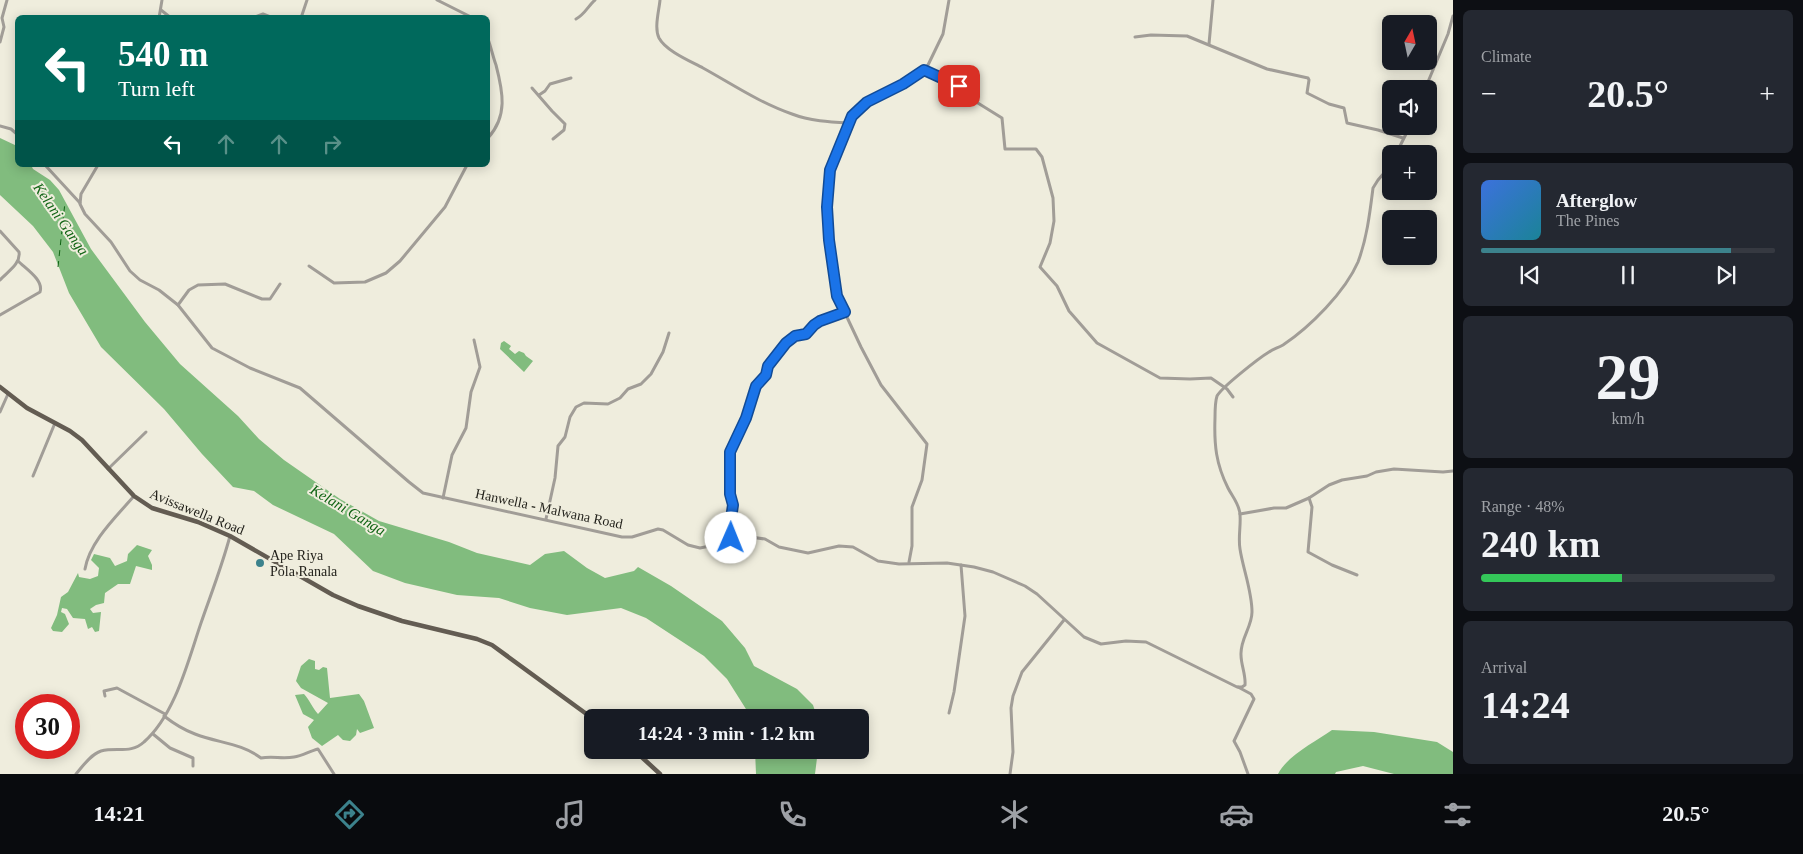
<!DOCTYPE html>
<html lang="en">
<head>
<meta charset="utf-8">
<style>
	:root { --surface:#171b24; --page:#242831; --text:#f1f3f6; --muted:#9ea1a6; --line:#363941; --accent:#3c828c }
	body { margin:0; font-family:"Times New Roman",serif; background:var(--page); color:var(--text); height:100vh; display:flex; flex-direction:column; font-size:19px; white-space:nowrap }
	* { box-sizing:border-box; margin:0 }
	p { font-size:16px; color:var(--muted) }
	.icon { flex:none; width:28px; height:28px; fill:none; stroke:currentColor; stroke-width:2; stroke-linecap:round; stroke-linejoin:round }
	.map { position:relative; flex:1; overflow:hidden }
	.sheet { display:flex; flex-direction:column; gap:10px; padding:10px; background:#0d0f14; width:350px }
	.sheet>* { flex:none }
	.banner { position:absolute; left:15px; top:15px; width:475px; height:152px; border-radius:8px; box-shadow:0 2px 12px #0003; background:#00695c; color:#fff; overflow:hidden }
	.needle { width:32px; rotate:9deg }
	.tools { position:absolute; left:1382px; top:15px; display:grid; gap:10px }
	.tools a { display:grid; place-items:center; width:55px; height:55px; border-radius:8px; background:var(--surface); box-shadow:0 2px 12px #0003; font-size:25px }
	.speed { position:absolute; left:15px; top:694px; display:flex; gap:10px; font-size:25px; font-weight:700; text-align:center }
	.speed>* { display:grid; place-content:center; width:65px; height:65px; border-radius:50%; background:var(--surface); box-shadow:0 2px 12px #0003; line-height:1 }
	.speed .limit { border:8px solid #d22; background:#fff; color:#111 }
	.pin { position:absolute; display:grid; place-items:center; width:42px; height:42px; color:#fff; margin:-21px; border-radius:10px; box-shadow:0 2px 8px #0006 }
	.me { position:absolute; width:55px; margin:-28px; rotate:1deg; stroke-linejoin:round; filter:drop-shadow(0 0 4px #0008) }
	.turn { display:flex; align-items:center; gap:18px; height:105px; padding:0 20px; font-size:22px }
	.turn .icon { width:65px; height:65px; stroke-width:2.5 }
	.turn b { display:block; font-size:35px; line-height:42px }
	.lanes { display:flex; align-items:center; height:48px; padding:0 20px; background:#0003; justify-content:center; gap:25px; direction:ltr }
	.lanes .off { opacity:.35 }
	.big { font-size:38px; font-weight:700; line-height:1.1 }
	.sheet .card { flex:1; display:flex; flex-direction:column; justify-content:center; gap:8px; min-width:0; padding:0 18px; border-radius:8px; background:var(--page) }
	.sheet .dial { align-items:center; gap:0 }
	.dial b { font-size:65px; line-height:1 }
	.song { display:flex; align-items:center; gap:15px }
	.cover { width:60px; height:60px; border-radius:8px; background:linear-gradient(135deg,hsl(220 70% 55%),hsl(190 70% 35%)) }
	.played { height:5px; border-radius:2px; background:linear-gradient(90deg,var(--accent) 85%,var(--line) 85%) }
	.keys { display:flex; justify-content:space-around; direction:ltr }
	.heat { display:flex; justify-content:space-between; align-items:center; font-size:28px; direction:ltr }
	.charge { height:8px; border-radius:4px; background:linear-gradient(90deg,#34c759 48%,var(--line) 0) }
	.trip { position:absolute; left:584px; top:709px; width:285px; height:50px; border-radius:8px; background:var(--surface); box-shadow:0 2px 12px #0003; font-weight:700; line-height:50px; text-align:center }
	.dock { display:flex; height:80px; justify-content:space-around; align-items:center; background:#090b0e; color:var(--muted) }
	.dock .icon { width:35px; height:35px }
	.dock .on { color:var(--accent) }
	.dock b { font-size:22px; color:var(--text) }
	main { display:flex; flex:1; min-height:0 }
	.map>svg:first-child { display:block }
</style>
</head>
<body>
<main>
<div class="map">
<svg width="1453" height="774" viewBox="0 0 1453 774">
	<rect width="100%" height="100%" fill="#efeddd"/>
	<g fill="#81bc7e">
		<path d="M0,138L17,146L18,165H31L33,169L50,180L59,190L91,249L145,322L180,364L238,416L259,439L284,460L340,499L379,521L449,542L477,553L530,565L545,554L564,551L587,568L605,578L634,571L638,567L671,586L722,621L745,648L754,666L797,689L813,705L817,717H751L727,679L704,656L646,618L621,608L567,615L530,608L499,598L457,595L405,583L373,571L334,534L273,505L254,491L233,487L202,454L164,409L101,347L69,293L53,252L33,226L0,195Z"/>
		<path d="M504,341L511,346L509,349L515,354L519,351L524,353L526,356L533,361L524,372L500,349L501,343Z"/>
		<path d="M137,545L152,550L148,556L152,565V570L136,566L130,584H118L105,593L104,603L96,605L90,609L93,613L101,612L99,631L95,632L92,627L88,629L85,619L73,618L67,609L62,608L61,612L65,614L69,624L62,632L53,631L51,628L57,615L61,597L68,592L78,573L79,577L90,579L98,576L99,568L91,560L94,554L110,558L115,566L127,561L128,554Z"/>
		<path d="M309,659L315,661V669L319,670L323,667L327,668L330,698L359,694L364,701L374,728L360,733L357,729L356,735L350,741L343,740L338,735L322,746L312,738L308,727L314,720L303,714L295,695L304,694C310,701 312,707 318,714L328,703L301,688L296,681L301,666Z"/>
		<path d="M1332,730L1374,732L1437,742L1453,752V774H1394L1363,766L1336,772L1335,774H1278C1286,757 1316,741 1332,730Z"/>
		<path d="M755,750H818L815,774H756Z"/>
	</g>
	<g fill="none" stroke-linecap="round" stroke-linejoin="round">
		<path stroke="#106414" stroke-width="1" stroke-dasharray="6 5" stroke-linecap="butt" d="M58,267L65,202"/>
		<g stroke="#a19d97" stroke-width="3">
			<path d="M437,0L473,18"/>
			<path d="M660,0C659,11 654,28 659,38C666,51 690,61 703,68C732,84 760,103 792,114C810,121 830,122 849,123"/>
			<path d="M161,10L171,18"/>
			<path d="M159,18L162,0"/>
			<path d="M252,18L263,14L273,18"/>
			<path d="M301,18L307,0"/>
			<path d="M576,19C585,14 588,6 595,0"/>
			<path d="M1135,37L1151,35L1187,36L1267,69L1308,78L1309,80L1307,93L1329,104L1344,108L1347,123L1378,130L1403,138"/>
			<path d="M488,39C491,47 493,57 496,65C503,92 508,116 488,138"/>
			<path d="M0,42L4,27L2,18L7,0"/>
			<path d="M1209,44L1213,0"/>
			<path d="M924,70L959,86L966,90L973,100L1002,118L1005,149H1036L1042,157L1053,198L1054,221L1050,243L1040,267L1057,286L1069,311L1097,343L1160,378L1190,379L1211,378L1227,389L1233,397"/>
			<path d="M532,88L552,111L565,124L564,130L553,139"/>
			<path d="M1425,89L1448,34L1453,16"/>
			<path d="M539,95L545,91L550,84L571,78"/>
			<path d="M0,126L11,129L18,135"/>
			<path d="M1396,154L1410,126"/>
			<path d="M45,165L80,203"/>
			<path d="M98,165L81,194L80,204L85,214L111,242L130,271L140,280L159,290L178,305L212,348L250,368L300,388L409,482L423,493L622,537H632L658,529L663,530L688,545L700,548L715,545L731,538L750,537L765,539L779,547L808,553L839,546L853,547L878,561L899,564L947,563L974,567L993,572L1025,586L1037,594L1084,637L1101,644L1126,641L1146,642L1237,687H1242L1245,685C1246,675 1241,665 1241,655C1240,639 1252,627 1252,612C1252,591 1243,569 1240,549C1238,537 1241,526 1240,515C1240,505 1232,496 1228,488C1216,464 1214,445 1215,418C1215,411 1215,402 1217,396C1222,387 1259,358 1269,352C1273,349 1278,348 1283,345C1310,327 1345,292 1358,262C1367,238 1370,212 1373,188L1378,180L1391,165"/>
			<path d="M0,231L19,252C21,264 7,272 0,280"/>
			<path d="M309,266L334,283L365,282L386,273L400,261L445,207L467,165"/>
			<path d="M178,305L189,290L198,285L225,284L262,299H270L280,284"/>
			<path d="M0,315L40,292C44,280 26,269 18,261"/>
			<path d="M0,412L8,394"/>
			<path d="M108,469L146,432"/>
			<path d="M33,476L55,423"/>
			<path d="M443,498L452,455L466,428L471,392L480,367L474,340"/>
			<path d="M1309,498L1312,507L1308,552L1332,565L1357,575"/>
			<path d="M1240,514L1274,508H1286L1309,498L1329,485L1342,480L1367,476L1376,472L1394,469L1443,472L1453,471"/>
			<path d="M546,519L555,478L558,446L565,437L570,417L576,407L584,403L608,404L620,398L628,389L641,384L651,374L663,352L669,333"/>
			<path d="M731,538L730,525L733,505L730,494V452L746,418L756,386L766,375L768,366L786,343L795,336L806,334L814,325L820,321L845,312"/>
			<path d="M909,562L912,546V507L922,480L927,444L881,385L861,347L837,296L833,273L827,207L830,170L852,117L867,102L920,74L928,65L943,34L949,0"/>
			<path d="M85,569C90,541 116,517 134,496"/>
			<path d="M1238,687L1251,694L1254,699L1234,741L1240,752L1248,774"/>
			<path d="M105,696L104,691L117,688L165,714"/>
			<path d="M949,713L954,692L965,616L961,565"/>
			<path d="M164,716C173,723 184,730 195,734C218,743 241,743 261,758C272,756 283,759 294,757C302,756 310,751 318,749L334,774"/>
			<path d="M153,734L170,748L193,758V766"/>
			<path d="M76,774C82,767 91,754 101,751C117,747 131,754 144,742C175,715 188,661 201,623C211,594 222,566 230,536"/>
			<path d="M1010,774L1013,752L1011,708L1013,696L1022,672L1064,620"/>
		</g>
		<g stroke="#635c52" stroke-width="4.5">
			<path d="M0,387L27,408L70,431L82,440L134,496L152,508L198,522L230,536L333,595L358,606L402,621L477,639L492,645L592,718"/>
			<path d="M634,750L660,774"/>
		</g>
	</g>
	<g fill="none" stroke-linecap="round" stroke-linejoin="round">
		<defs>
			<path id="route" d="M731,538L730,525L733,505L730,494V452L746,418L756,386L766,375L768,366L786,343L795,336L806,334L814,325L820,321L845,312L837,296L829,240L827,207L830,170L852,116L867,102L903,84L924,70L959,86"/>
		</defs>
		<use href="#route" stroke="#114b97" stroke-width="12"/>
		<use href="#route" stroke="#1a73e8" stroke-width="9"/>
	</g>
	<circle fill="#3c828c" stroke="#efeddd" stroke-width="2" cx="260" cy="563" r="5"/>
	<g text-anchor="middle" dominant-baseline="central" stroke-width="4" stroke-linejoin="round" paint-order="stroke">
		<g font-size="14" fill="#1f1e18" stroke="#efeddd">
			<text transform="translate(549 509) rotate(12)">Hanwella - Malwana Road</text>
			<text transform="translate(197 512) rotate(22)">Avissawella Road</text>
		</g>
		<g font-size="14" fill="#1f1e18" stroke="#efeddd" text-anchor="start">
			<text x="270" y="555">Ape Riya<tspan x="270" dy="16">Pola Ranala</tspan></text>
		</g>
		<g font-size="15" font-style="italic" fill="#106414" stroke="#efeddd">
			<text transform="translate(61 219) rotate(55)">Kelani Ganga</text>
			<text transform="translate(348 510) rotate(31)">Kelani Ganga</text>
		</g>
	</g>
</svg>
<div class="tools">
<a><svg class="needle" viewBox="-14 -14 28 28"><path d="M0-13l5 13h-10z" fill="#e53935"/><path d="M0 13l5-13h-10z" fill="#9ea1a6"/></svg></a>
<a><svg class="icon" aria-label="sound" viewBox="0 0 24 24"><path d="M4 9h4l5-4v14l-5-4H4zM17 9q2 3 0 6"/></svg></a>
<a>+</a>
<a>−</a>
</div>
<div class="speed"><div class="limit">30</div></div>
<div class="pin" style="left:959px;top:86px;background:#d93025"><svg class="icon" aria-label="arrive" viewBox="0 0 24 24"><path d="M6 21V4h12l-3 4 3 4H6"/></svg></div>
<svg class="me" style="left:731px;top:538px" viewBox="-20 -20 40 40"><circle r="19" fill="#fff"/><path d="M0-13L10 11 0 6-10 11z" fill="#1a73e8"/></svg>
<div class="trip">14:24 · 3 min · 1.2 km</div>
<div class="banner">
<div class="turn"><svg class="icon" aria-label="left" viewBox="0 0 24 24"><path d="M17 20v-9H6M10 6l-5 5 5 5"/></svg><div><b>540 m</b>Turn left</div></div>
<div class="lanes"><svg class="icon" aria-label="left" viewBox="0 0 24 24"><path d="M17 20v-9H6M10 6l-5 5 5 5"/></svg><svg class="icon off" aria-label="ahead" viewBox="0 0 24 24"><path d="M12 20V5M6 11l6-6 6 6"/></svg><svg class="icon off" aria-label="ahead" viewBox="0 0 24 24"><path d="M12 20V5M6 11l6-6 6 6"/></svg><svg class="icon off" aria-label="right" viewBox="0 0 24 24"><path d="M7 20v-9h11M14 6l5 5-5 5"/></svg></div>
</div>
</div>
<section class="sheet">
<div class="card"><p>Climate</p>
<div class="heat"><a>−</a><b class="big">20.5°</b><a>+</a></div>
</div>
<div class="card">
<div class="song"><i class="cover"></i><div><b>Afterglow</b><p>The Pines</p></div></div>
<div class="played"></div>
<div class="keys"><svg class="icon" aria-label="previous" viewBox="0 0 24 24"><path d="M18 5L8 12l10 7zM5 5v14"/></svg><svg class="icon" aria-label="pause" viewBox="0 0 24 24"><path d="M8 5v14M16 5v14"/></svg><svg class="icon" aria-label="next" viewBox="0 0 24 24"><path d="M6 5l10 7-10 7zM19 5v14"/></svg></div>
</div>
<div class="card dial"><b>29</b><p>km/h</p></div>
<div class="card"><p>Range · 48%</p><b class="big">240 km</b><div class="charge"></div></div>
<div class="card"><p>Arrival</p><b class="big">14:24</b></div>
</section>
</main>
<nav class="dock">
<b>14:21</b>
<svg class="icon on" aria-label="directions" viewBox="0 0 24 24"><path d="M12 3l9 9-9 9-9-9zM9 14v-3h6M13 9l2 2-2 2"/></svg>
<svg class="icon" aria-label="music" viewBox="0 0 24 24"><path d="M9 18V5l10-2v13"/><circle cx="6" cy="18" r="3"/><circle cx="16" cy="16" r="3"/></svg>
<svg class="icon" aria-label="phone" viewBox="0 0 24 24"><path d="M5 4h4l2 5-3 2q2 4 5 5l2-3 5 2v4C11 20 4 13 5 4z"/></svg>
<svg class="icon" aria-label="climate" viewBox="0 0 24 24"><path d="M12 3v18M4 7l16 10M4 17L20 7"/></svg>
<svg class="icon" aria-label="car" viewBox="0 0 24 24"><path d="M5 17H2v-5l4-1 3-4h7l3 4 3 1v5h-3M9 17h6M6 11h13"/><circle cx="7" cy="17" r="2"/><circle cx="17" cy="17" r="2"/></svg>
<svg class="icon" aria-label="filters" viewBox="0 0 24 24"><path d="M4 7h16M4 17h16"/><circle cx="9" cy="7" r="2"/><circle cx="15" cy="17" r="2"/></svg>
<b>20.5°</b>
</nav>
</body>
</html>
